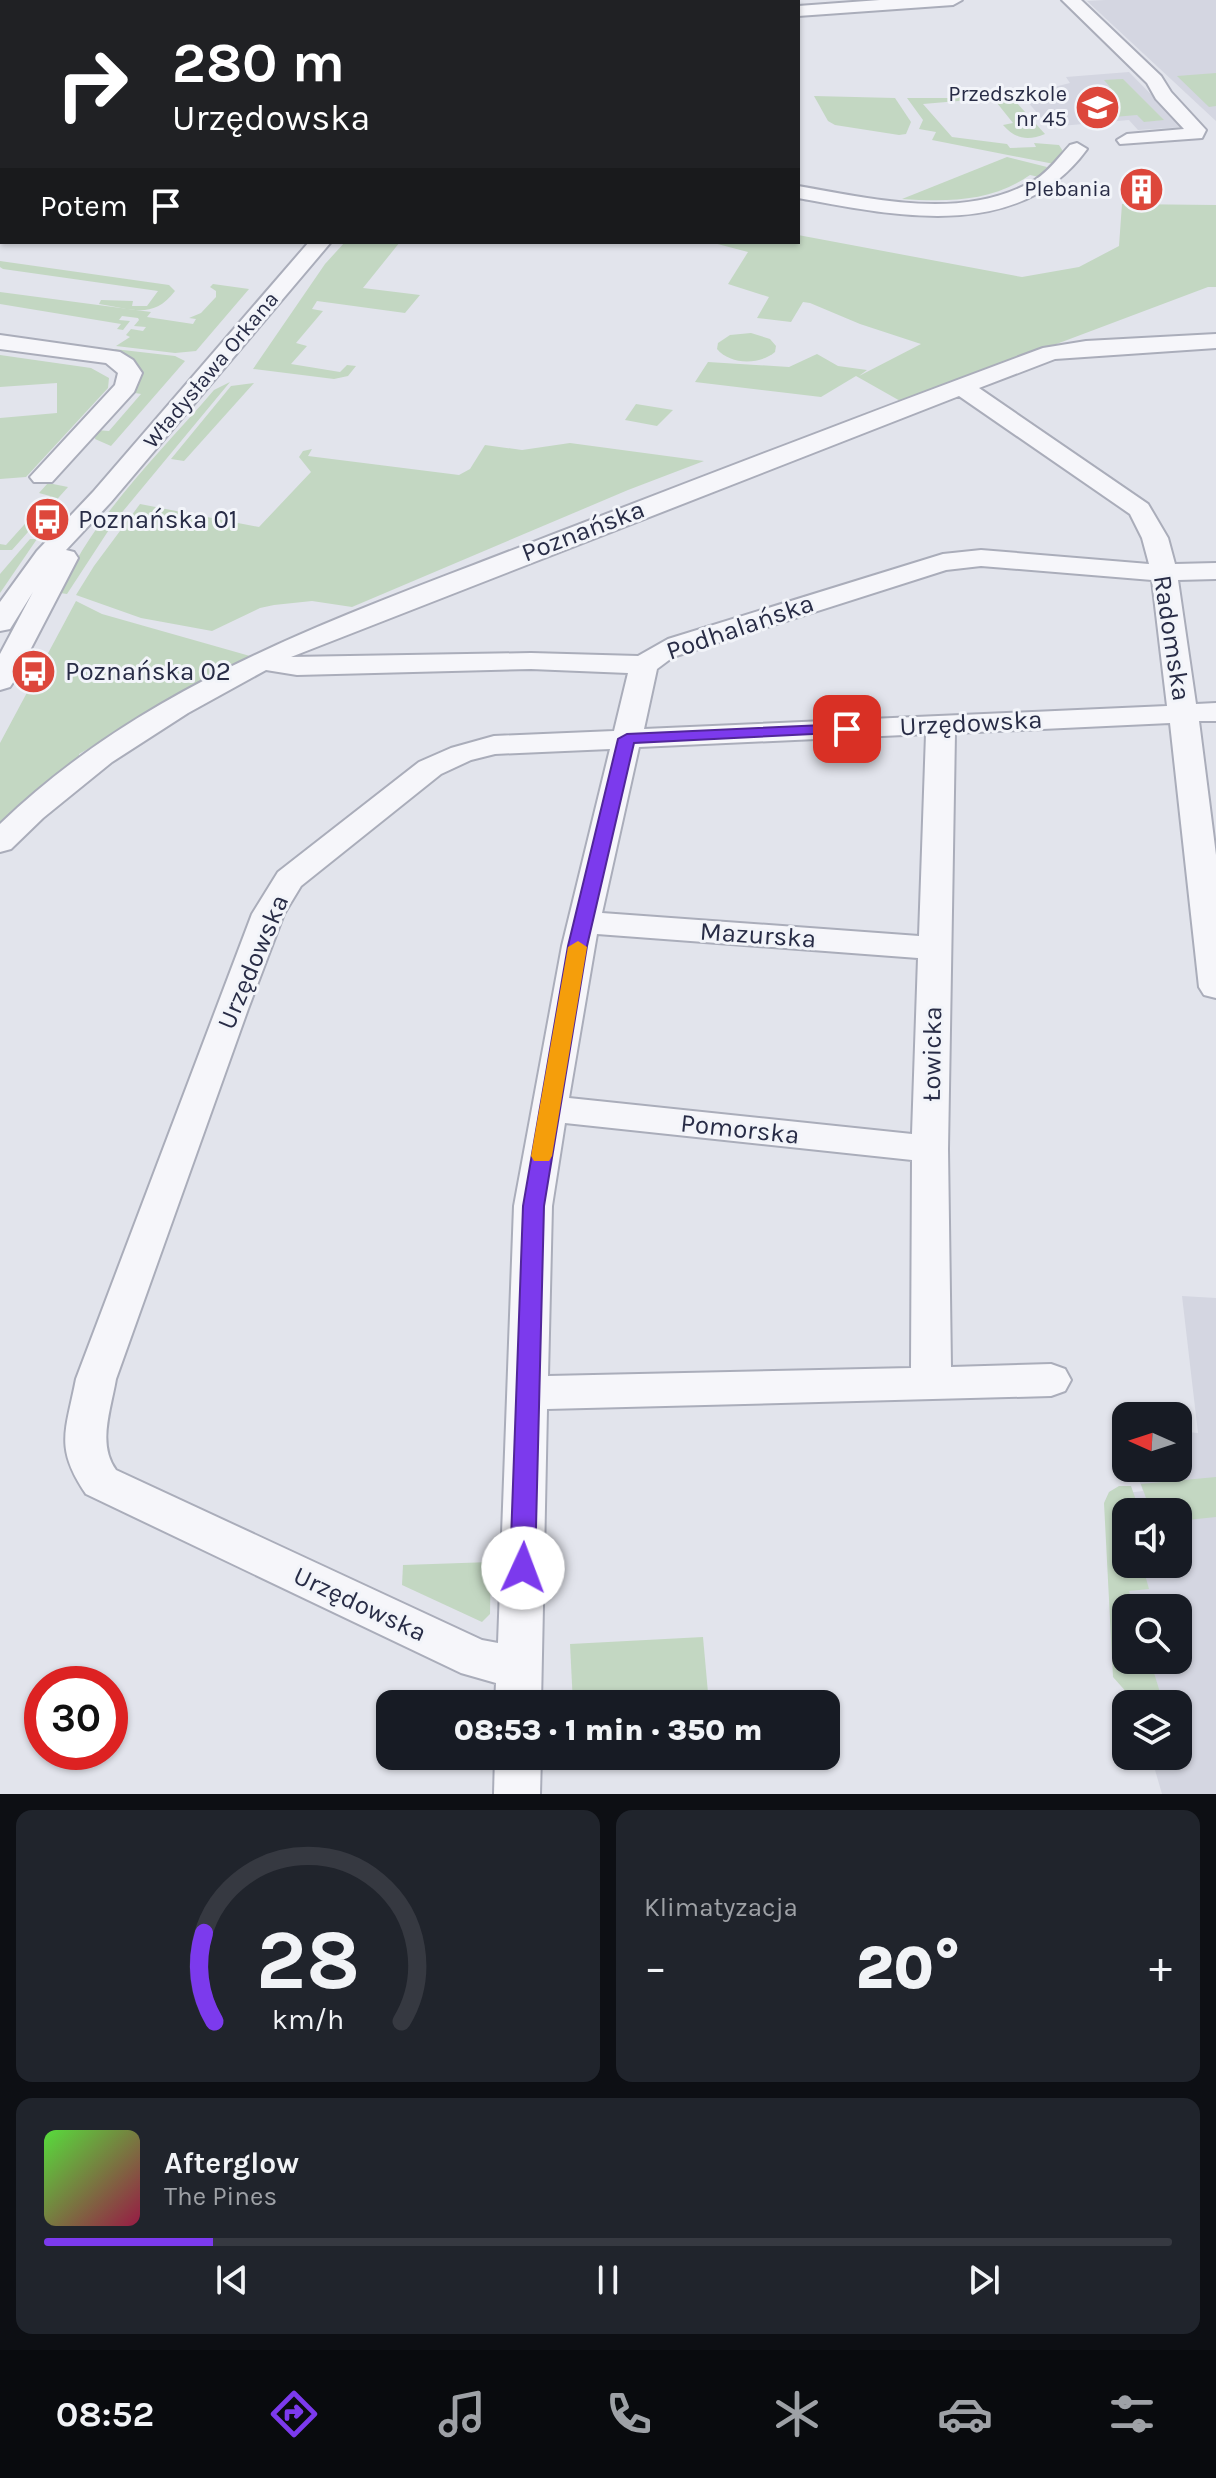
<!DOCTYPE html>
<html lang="pl">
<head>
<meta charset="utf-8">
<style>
	:root { --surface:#171b24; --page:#20242c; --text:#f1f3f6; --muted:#9ea1a6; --line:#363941; --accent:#7c3aed }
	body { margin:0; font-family:Karla,sans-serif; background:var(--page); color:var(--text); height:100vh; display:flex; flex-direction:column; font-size:30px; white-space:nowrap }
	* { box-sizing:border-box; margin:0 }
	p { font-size:26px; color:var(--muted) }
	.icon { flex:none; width:44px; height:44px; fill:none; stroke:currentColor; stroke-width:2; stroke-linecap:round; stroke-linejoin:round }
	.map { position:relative; height:1794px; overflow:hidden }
	.sheet { display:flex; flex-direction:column; gap:16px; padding:16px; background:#0d0f14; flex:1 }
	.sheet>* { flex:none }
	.top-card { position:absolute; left:0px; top:0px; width:800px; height:244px; box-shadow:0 2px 6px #0004; background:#202124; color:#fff; overflow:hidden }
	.needle { width:52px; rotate:273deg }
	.tools { position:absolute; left:1112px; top:1402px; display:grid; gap:16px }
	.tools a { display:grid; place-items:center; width:80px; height:80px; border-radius:16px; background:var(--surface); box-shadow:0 2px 6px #0004; font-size:40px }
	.speed { position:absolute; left:24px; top:1666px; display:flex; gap:16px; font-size:40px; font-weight:700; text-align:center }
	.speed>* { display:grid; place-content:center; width:104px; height:104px; border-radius:50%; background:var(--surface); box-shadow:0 2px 6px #0004; line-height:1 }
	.speed .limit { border:12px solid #d22; background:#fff; color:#111 }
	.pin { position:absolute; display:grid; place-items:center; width:68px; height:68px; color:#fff; margin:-34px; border-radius:16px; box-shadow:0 4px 12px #0006 }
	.me { position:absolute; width:88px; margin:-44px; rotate:2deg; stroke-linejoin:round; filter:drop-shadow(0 0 6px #0008) }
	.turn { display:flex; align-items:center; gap:28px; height:168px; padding:0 40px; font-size:36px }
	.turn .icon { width:104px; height:104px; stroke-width:2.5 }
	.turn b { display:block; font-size:56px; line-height:68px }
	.then { display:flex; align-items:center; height:76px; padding:0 40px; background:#0003; gap:16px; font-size:30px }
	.big { font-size:60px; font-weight:800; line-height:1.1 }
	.sheet .widget { flex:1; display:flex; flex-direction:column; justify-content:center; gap:12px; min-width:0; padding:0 28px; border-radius:16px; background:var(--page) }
	.sheet .dial { align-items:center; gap:0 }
	.dial svg { height:208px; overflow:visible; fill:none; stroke:var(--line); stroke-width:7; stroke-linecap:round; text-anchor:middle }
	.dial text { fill:var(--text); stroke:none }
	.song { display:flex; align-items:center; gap:24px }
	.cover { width:96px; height:96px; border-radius:12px; background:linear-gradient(135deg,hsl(110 70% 55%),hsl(340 70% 35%)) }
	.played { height:8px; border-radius:4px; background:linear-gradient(90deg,var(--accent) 15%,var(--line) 15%) }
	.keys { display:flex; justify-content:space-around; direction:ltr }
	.heat { display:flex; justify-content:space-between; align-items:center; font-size:44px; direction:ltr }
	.sheet .tiles { flex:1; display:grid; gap:16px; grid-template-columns:1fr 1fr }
	.widget:last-child { grid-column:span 2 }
	.trip { position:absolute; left:376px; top:1690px; width:464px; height:80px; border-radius:16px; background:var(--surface); box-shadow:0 2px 6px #0004; font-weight:800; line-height:80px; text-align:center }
	.menu { display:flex; height:128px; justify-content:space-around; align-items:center; background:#090b0e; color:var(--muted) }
	.menu .icon { width:56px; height:56px }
	.menu .current { color:var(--accent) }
	.menu b { font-size:36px; color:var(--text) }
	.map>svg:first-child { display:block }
</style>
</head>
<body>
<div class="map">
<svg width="1216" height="1794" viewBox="0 0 1216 1794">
	<rect width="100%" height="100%" fill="#e2e4ec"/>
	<g fill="#d4d6e1" fill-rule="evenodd">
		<path d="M1105,0H1216V121L1087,1Z"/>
		<path d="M1129,72L1183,127L1138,130L1129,120L1049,127L1022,95L1070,83L1066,77Z"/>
		<path d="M1182,1296L1216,1298V1794H1162L1151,1756H1178V1704H1135L1118,1647L1110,1495L1143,1491L1135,1468H1178V1431L1198,1433ZM1126,1512H1178V1564H1126ZM1126,1608H1178V1660H1126Z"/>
	</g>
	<g fill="#c3d7c2">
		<path d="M1216,73V106L1209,107L1177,76Z"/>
		<path d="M1123,79L1164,120L1144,122L1137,115L1114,117L1089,89L1110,87L1104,80Z"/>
		<path d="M1005,90L1045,134C1028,141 1015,139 1003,125L1013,123L993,98L923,104L952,137L1007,144L1010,148L1036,147L1034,143L1059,145L1064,153L1054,164L932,140L936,132L919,129L923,120L907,98H949Z"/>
		<path d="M814,96L895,98L911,122L906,134L899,135L835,125L828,121Z"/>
		<path d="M1007,157L1047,167L1039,177L1030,175C992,202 947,202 902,199Z"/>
		<path d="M1122,204L1216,205V287H1208L902,402L856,376L821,397L695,382L708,362L789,367L817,354L838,366L867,370L859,376L921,344L860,324L810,303L803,302L791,322L757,318L769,297L728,284L748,252L710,242H798V235L1022,277L1079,267L1119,246Z"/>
		<path d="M345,242H400L363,288L420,295L405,313L317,301L312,309L323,311L296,343L307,346L291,364L340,372L347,365L356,366L348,376L334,379L253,369L325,264Z"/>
		<path d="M0,261L169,285L175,291C153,320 132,309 99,304L101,300L133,301L132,306H147L158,291L3,269L0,267Z"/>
		<path d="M213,284L249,289L196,351L175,353L116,346L130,337L126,335L131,329L143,331L146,327L134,326L139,320L138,318L122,316L119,320L130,321L123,330L117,329L121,324L0,304V292L151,312L147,317L193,324L196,319L189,318L201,313L216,297V291L210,287Z"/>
		<path d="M751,333L770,339L776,346L775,352C760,365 730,365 717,349L718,343L730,335Z"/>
		<path d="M114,349L175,356L185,361L111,446L95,439L96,430L109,431L141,394L129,392L139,375L138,365Z"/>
		<path d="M0,355L91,368L109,378L108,388L26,477L0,479V418L57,413V383L0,387Z"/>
		<path d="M230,382L114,522L67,594L60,593C93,516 161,452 214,390Z"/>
		<path d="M254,383L184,461L171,459L231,386Z"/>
		<path d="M636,404L673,410L657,426L625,420Z"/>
		<path d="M570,443L704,461L628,490L352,607L312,601L274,605L260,608L212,631L141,618L76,595L94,566L140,504L259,527L311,472L299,457L303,451L312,449L308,456L459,475L470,469L485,445L522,450Z"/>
		<path d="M48,483L68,487L12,550H0V544L6,545L50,496L39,493Z"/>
		<path d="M30,539H37L0,593V574Z"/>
		<path d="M76,601L102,614L250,656L79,754V761L0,828V743Z"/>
		<path d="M1216,1477V1517L1178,1521V1512H1151L1141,1484Z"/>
		<path d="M1119,1486H1131L1140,1512H1126V1564H1142L1149,1589L1129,1591L1134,1608H1126V1660H1150L1163,1702L1132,1704L1129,1695L1113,1677L1104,1503L1109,1492Z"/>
		<path d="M491,1562L490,1614L482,1622L402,1585L403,1565Z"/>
		<path d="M703,1637L709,1704H573L570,1644Z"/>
	</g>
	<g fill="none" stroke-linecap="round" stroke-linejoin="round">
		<defs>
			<g id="minor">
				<path d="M227,0H248L250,2H229Z"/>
				<path d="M516,0H534L515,2Z"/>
				<path d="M880,0H962L953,5L798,16V6Z"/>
				<path d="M1062,0H1081L1161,76L1171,92L1206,130L1202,138L1120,144L1117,140L1127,134L1184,129L1156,99L1147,83Z"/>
				<path d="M1077,143L1087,149C1019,243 896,216 798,198V186C874,199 963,222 1035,180C1049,171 1059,157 1070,145Z"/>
				<path d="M0,162H2L0,177Z"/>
				<path d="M309,242H331L111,502L66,550L74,552L78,558L14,681L10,687L0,690V654L33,592L10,629L0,631V602L37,551L93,492Z"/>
				<path d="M1216,334V348L1055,359L979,388L1148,504L1168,538L1175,564L1216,563V579L1178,580L1196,704L1216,703V721H1199L1216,855V998L1204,995L1199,987L1170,723L955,733L948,1149L951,1367L1051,1364L1065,1369L1071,1380L1065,1391L1051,1396L547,1409L541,1704H495L496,1683L461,1673L86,1494C54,1447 66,1431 76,1379L252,914L278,872L419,762L451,748L494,736L614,731L628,673L531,669L297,675L266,670L188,713L112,762L43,818L11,849L0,852V824C151,678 349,614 541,539C708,475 875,410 1043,348L1086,341ZM959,396L1130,514L1142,538L1149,564L981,550L943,554L668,639L638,656L531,653L291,657ZM981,566L1152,580L1167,706L644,729L657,669L673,657L946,570ZM926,734L919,936L602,913L639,747ZM610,749L562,946L514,1206L498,1643L482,1640L116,1470C97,1444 111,1409 116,1379L248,1009L284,914L301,886L441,774L471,760L495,754ZM597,934L918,958L912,1134L569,1098ZM565,1123L912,1160L911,1368L548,1376L552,1206Z"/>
				<path d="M0,335L120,352L133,360L142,373L134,392L52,482H34L30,477L115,385L118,373L106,363L0,349Z"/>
				<path d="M495,1756H541L540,1794H494Z"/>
			</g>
		</defs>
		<use href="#minor" stroke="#aaadba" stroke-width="4"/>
		<use href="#minor" fill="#f6f6fa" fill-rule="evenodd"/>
	</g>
	<path fill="#7c3aed" stroke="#51269a" stroke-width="2" d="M847,724L853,725L855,729L853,732L634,743L587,946L544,1206L535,1568L531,1575L523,1578L514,1575L510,1568L523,1206L568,946L618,739L627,734Z"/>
	<path fill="#f59e0b" d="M578,941L587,947L552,1156L549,1161H534L531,1156L568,947Z"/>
	<defs>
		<symbol id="school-disc" viewBox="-11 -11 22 22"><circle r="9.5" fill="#dd473b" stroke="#f2f4f9"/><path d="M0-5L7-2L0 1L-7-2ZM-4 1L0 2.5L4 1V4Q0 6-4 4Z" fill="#fff"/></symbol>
		<symbol id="building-disc" viewBox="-11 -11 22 22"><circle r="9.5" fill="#dd473b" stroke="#f2f4f9"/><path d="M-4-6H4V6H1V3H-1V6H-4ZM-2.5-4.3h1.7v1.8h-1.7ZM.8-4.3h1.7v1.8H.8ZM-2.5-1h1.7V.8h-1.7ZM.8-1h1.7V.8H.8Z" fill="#fff"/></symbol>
		<symbol id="bus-disc" viewBox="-11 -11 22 22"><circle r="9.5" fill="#dd473b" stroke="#f2f4f9"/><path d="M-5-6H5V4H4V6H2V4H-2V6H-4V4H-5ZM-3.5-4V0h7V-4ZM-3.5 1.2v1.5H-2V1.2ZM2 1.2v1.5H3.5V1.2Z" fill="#fff"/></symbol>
	</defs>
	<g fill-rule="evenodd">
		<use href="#school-disc" x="1072" y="82" width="51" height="51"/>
		<use href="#building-disc" x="1116" y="164" width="51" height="51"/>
		<use href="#bus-disc" x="22" y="494" width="51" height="51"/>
		<use href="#bus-disc" x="8" y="646" width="51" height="51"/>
	</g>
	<g text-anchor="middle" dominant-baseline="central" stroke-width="6" stroke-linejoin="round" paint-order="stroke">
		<g font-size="22" fill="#282c46" stroke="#f2f4f9" text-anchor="end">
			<text x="1067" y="94">Przedszkole<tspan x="1067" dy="25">nr 45</tspan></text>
			<text x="1111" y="189">Plebania</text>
		</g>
		<g font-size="22" fill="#282c46" stroke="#f2f4f9">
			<text transform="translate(211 370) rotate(-50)">Władysława Orkana</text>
		</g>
		<g font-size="26" fill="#282c46" stroke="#f2f4f9" text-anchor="start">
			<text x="78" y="519">Poznańska 01</text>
			<text x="65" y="671">Poznańska 02</text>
		</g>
		<g font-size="26" fill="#282c46" stroke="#f2f4f9">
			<text transform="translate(583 531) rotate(-21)">Poznańska</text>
			<text transform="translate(740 627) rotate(-19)">Podhalańska</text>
			<text transform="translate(1172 638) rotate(81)">Radomska</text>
			<text transform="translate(971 723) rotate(-3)">Urzędowska</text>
			<text transform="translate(758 935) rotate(4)">Mazurska</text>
			<text transform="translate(253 962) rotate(-67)">Urzędowska</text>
			<text transform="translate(932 1054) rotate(-89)">Łowicka</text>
			<text transform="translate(740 1129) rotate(6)">Pomorska</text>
			<text transform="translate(360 1604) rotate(25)">Urzędowska</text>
		</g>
	</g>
</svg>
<div class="tools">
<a><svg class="needle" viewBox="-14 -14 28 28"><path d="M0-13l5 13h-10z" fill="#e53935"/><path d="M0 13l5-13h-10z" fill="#9ea1a6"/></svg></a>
<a><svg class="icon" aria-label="sound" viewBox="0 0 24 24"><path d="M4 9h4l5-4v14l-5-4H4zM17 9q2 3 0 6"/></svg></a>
<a><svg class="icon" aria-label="search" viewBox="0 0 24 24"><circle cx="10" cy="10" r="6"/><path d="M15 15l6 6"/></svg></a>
<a><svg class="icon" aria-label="layers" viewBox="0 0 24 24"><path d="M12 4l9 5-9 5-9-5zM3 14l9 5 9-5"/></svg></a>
</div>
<div class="speed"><div class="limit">30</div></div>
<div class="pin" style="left:847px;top:729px;background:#d93025"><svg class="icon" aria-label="arrive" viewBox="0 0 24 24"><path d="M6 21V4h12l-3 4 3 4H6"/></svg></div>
<svg class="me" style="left:523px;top:1568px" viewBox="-20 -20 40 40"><circle r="19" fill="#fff"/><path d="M0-13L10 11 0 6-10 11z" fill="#7c3aed"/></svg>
<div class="trip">08:53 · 1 min · 350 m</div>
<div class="top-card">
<div class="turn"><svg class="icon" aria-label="right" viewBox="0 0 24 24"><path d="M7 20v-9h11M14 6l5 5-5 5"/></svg><div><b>280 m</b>Urzędowska</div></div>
<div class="then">Potem<svg class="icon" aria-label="arrive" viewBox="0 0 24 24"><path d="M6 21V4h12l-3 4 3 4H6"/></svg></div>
</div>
</div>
<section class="sheet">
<div class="tiles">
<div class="widget dial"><svg viewBox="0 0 100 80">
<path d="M14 69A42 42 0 1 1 86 69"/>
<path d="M14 69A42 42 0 0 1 10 35" stroke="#7c3aed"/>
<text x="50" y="56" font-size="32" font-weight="700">28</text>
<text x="50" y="72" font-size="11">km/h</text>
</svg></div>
<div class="widget"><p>Klimatyzacja</p>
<div class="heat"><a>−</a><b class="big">20°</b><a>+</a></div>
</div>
<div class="widget">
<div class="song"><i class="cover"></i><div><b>Afterglow</b><p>The Pines</p></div></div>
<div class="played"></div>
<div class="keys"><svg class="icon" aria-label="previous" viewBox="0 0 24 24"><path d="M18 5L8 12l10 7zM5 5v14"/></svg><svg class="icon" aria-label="pause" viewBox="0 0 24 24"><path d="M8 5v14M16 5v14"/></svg><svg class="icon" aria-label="next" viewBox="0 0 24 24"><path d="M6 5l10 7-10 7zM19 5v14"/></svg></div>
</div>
</div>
</section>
<nav class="menu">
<b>08:52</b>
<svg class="icon current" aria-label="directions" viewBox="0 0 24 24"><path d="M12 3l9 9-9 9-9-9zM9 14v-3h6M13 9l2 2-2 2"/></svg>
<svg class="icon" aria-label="music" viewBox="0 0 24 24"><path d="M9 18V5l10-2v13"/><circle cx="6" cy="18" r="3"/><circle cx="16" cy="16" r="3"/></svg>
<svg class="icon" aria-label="phone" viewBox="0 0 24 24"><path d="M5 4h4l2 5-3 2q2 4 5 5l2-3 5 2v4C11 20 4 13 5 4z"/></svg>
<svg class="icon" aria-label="climate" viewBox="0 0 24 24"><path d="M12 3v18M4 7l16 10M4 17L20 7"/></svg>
<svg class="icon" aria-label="car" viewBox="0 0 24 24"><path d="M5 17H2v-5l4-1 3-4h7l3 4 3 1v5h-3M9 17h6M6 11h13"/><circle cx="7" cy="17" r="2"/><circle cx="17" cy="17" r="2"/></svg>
<svg class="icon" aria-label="filters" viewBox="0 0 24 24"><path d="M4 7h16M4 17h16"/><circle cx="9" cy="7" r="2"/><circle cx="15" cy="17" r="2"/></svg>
</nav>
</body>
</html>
